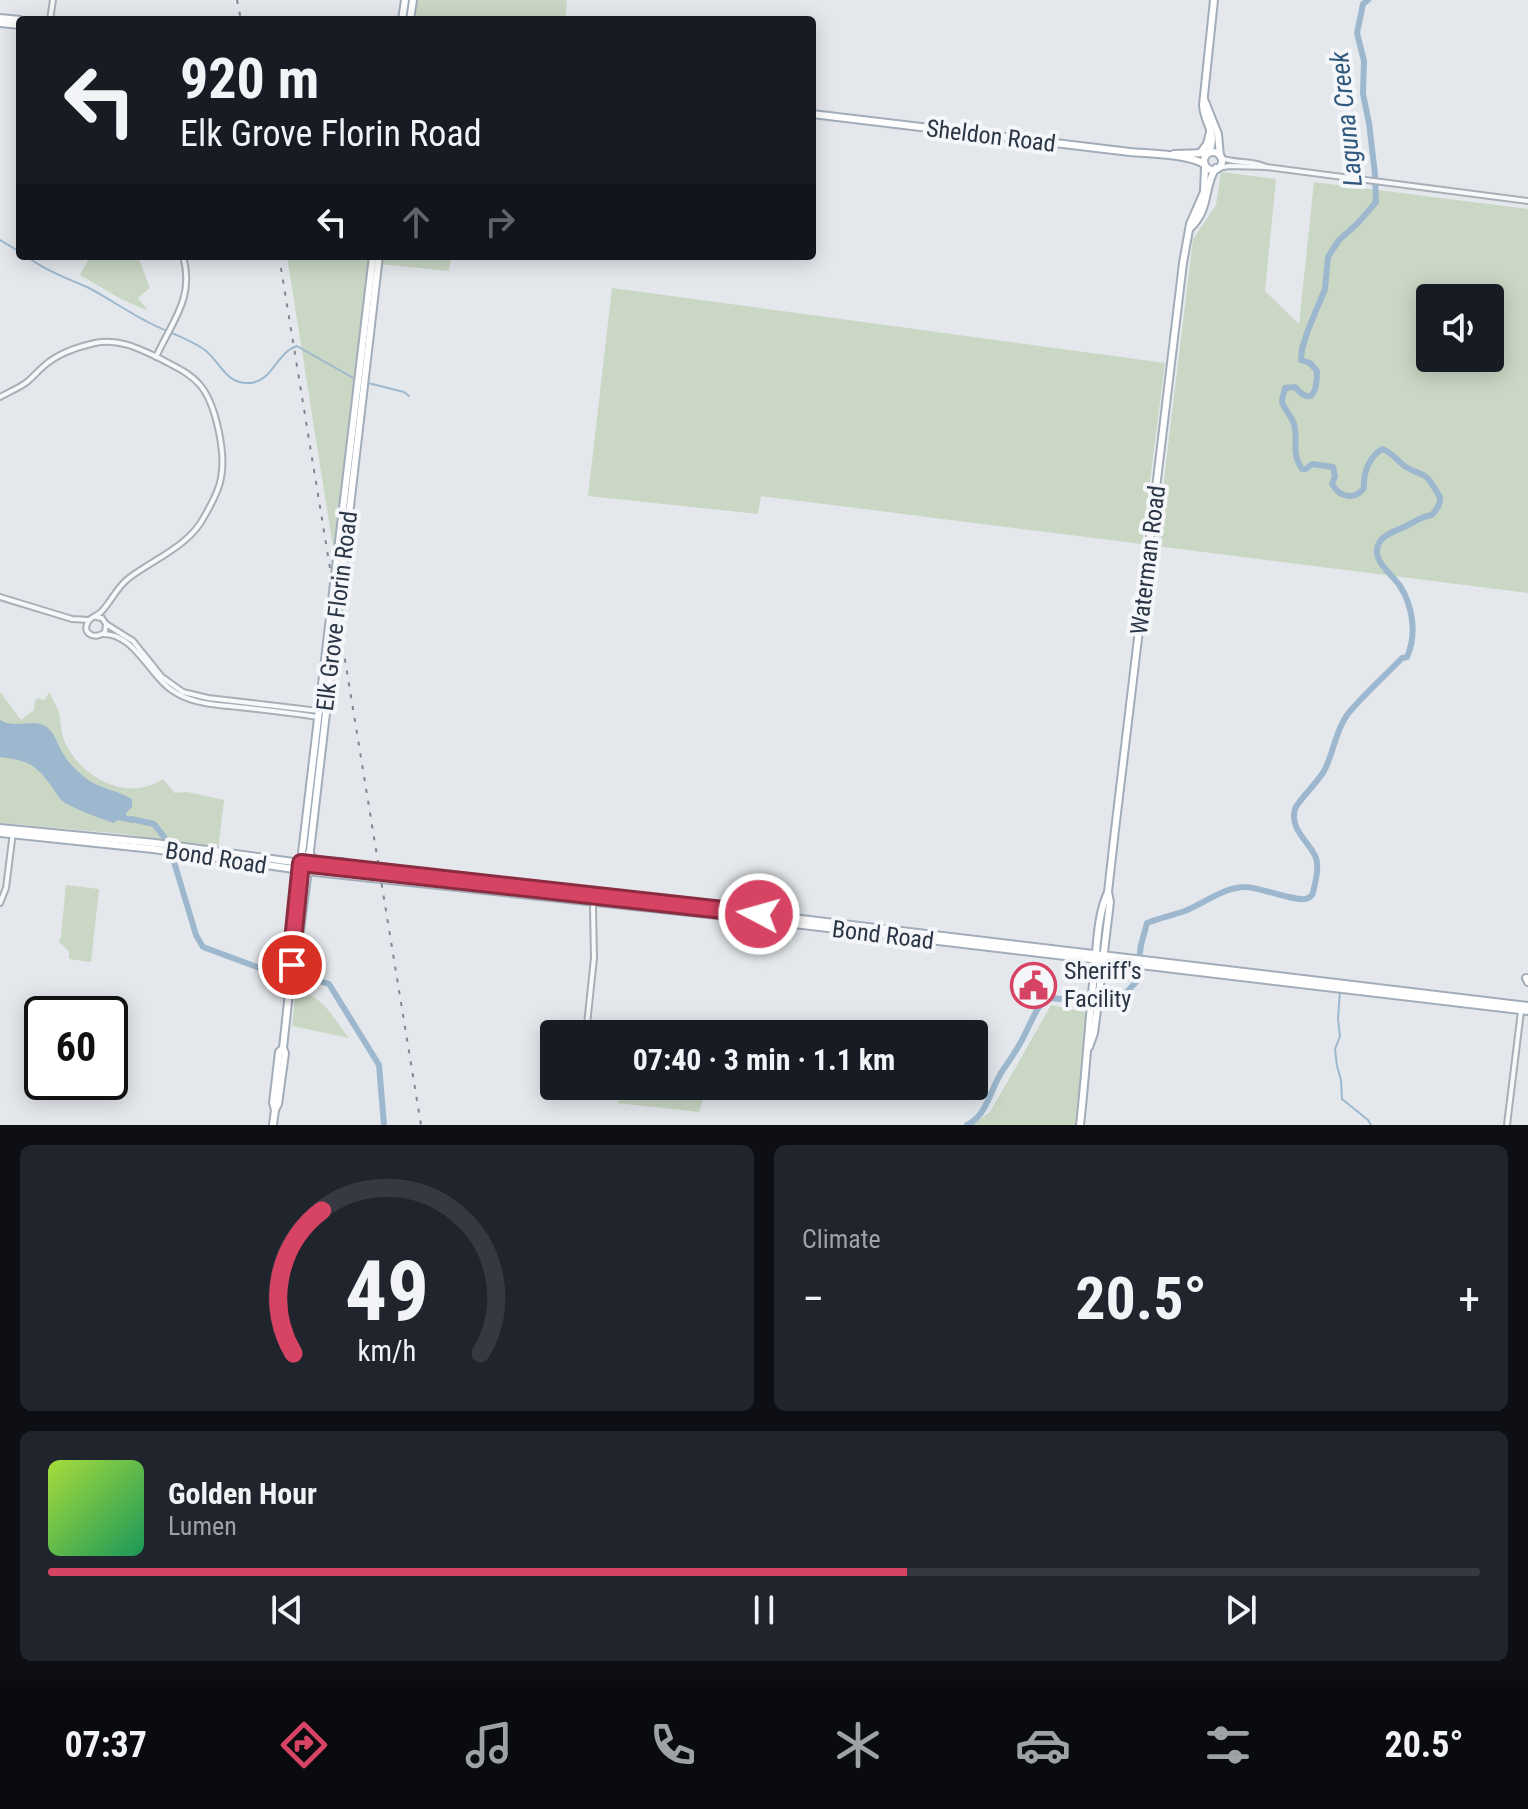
<!DOCTYPE html>
<html lang="en">
<head>
<meta charset="utf-8">
<style>
	:root { --surface:#171b24; --page:#20242c; --text:#f1f3f6; --muted:#9ea1a6; --line:#363941; --accent:#d74363 }
	body { margin:0; font-family:"Roboto Condensed",sans-serif; background:var(--page); color:var(--text); height:100vh; display:flex; flex-direction:column; font-size:30px; white-space:nowrap }
	* { box-sizing:border-box; margin:0 }
	p { font-size:26px; color:var(--muted) }
	.icon { flex:none; width:44px; height:44px; fill:none; stroke:currentColor; stroke-width:2; stroke-linecap:round; stroke-linejoin:round }
	.map { position:relative; height:1125px; overflow:hidden }
	.drawer { display:flex; flex-direction:column; gap:20px; padding:20px; background:#0d0f14; flex:1 }
	.drawer>* { flex:none }
	.guide { position:absolute; left:16px; top:16px; width:800px; height:244px; border-radius:8px; box-shadow:0 4px 20px #0003; background:#171b24; color:var(--text); overflow:hidden }
	.tools { position:absolute; left:1416px; top:284px; display:grid; gap:16px }
	.tools a { display:grid; place-items:center; width:88px; height:88px; border-radius:8px; background:var(--surface); box-shadow:0 4px 20px #0003; font-size:40px }
	.speed { position:absolute; left:24px; top:996px; display:flex; gap:16px; font-size:40px; font-weight:700; text-align:center }
	.speed>* { display:grid; place-content:center; width:104px; height:104px; border-radius:50%; background:var(--surface); box-shadow:0 4px 20px #0003; line-height:1 }
	.speed .limit { border:4px solid #111; border-radius:12px; background:#fff; color:#111 }
	.pin { position:absolute; display:grid; place-items:center; width:68px; height:68px; color:#fff; margin:-34px; border:4px solid #fff; border-radius:50%; box-shadow:0 2px 8px #0007 }
	.me { position:absolute; width:88px; margin:-44px; rotate:276deg; stroke-linejoin:round; filter:drop-shadow(0 0 6px #0008) }
	.turn { display:flex; align-items:center; gap:28px; height:168px; padding:0 32px; font-size:36px }
	.turn .icon { width:104px; height:104px; stroke-width:2.5 }
	.turn b { display:block; font-size:56px; line-height:68px }
	.lanes { display:flex; align-items:center; height:76px; padding:0 32px; background:#0003; justify-content:center; gap:40px; direction:ltr }
	.lanes .off { opacity:.35 }
	.big { font-size:60px; font-weight:700; line-height:1.1 }
	.drawer .widget { flex:1; display:flex; flex-direction:column; justify-content:center; gap:12px; min-width:0; padding:0 28px; border-radius:12px; background:var(--page) }
	.drawer .dial { align-items:center; gap:0 }
	.dial svg { height:208px; overflow:visible; fill:none; stroke:var(--line); stroke-width:7; stroke-linecap:round; text-anchor:middle }
	.dial text { fill:var(--text); stroke:none }
	.song { display:flex; align-items:center; gap:24px }
	.cover { width:96px; height:96px; border-radius:12px; background:linear-gradient(135deg,hsl(80 70% 55%),hsl(150 70% 35%)) }
	.played { height:8px; border-radius:4px; background:linear-gradient(90deg,var(--accent) 60%,var(--line) 60%) }
	.keys { display:flex; justify-content:space-around; direction:ltr }
	.heat { display:flex; justify-content:space-between; align-items:center; font-size:44px; direction:ltr }
	.drawer .tiles { flex:1; display:grid; gap:20px; grid-template-columns:1fr 1fr }
	.widget:last-child { grid-column:span 2 }
	.trip { position:absolute; left:540px; top:1020px; width:448px; height:80px; border-radius:8px; background:var(--surface); box-shadow:0 4px 20px #0003; font-weight:700; line-height:80px; text-align:center }
	.tab-bar { display:flex; height:128px; justify-content:space-around; align-items:center; background:#090b0e; color:var(--muted) }
	.tab-bar .icon { width:56px; height:56px }
	.tab-bar .active { color:var(--accent) }
	.tab-bar b { font-size:36px; color:var(--text) }
	.map>svg:first-child { display:block }
</style>
</head>
<body>
<div class="map">
<svg width="1528" height="1125" viewBox="0 0 1528 1125">
	<rect width="100%" height="100%" fill="#e4e8ec"/>
	<g fill="#cad7c4" fill-rule="evenodd">
		<path d="M415,0H567L565,20H413Z"/>
		<path d="M1221,172L1276,179L1265,291L1299,324L1314,182L1528,209V593L1156,546L1193,239L1216,205ZM1430,298H1490V358H1430Z"/>
		<path d="M90,256H136L139,259L150,288L138,298L147,309L146,310L121,299L80,275Z"/>
		<path d="M287,256H451L449,271L380,264L341,598Z"/>
		<path d="M612,288L1165,363L1142,544L761,496L758,514L588,496Z"/>
		<path d="M0,692L21,720L34,710L35,701L38,698L45,700L49,692C52,698 55,704 58,709C61,719 60,730 64,740C79,777 127,803 163,779L175,793L187,792L224,800L218,850L124,834L0,823Z"/>
		<path d="M66,885L99,889L91,962L69,959V951L59,942L61,936Z"/>
		<path d="M296,991C325,996 332,1017 349,1038L292,1026Z"/>
		<path d="M1051,1005L1089,1013L1082,1125H972L990,1112Z"/>
		<path d="M624,1086H702V1103L699,1112L617,1103L618,1101L623,1098Z"/>
	</g>
	<path fill="#9db8ce" d="M0,720C16,729 29,719 43,725C55,730 57,745 64,755C68,762 75,769 81,774C95,788 115,789 132,799V807L126,813V815L137,821L132,823L118,820L113,823C97,817 80,811 65,803C60,800 56,793 53,788C35,764 30,761 0,757Z"/>
	<g fill="none" stroke-linecap="round" stroke-linejoin="round">
		<g stroke="#9db8ce" stroke-width="2">
			<path d="M0,240L20,252"/>
			<path d="M26,256C45,270 65,278 87,287C107,297 126,311 146,321C164,331 185,337 202,348C220,359 224,385 250,383C272,382 277,352 297,346L355,379"/>
			<path d="M368,383L404,392L409,396"/>
			<path d="M1340,990L1338,1019L1340,1036L1335,1049L1337,1066L1341,1080L1342,1099L1368,1120L1371,1125"/>
		</g>
		<g stroke="#9db8ce" stroke-width="6">
			<path d="M131,819L154,824L168,842L196,935L203,947L257,967L303,976L329,984L379,1065L384,1125"/>
			<path d="M967,1125C987,1115 990,1091 1001,1073C1009,1061 1018,1049 1024,1036C1031,1023 1036,1007 1047,998L1109,1002L1122,997L1136,982L1141,945L1147,923C1159,918 1170,916 1182,912C1202,905 1221,888 1244,887C1258,886 1300,904 1308,898C1313,896 1313,893 1314,888C1316,880 1319,866 1316,858C1310,842 1289,830 1295,809C1297,802 1318,782 1324,771C1334,753 1334,734 1347,715C1361,697 1386,675 1402,658L1407,657C1417,635 1413,606 1400,586C1393,576 1375,562 1377,550C1378,536 1393,532 1404,527C1414,523 1420,516 1432,515C1436,510 1441,504 1440,497C1436,491 1431,480 1425,476C1418,472 1408,470 1402,464C1395,458 1391,452 1382,449C1369,457 1363,473 1364,488C1355,500 1340,498 1332,484L1335,476L1333,467L1312,464L1306,469H1302C1290,450 1299,443 1294,424C1292,416 1283,409 1282,401C1282,398 1285,390 1285,388L1295,387C1313,408 1317,389 1317,371L1310,363L1301,360L1302,349L1308,330L1325,289L1328,257L1339,240L1358,223L1376,202L1375,174L1369,123L1363,94L1364,61L1357,33L1363,4L1368,0"/>
		</g>
		<defs>
			<g id="minor">
				<path d="M50,20L53,0"/>
				<path d="M1221,158C1236,164 1252,160 1266,167"/>
				<path d="M1218,168L1229,166L1266,167L1528,201"/>
				<path d="M156,357C172,321 195,298 183,256"/>
				<path d="M0,397C9,392 19,388 27,382C33,377 39,370 45,365C59,353 77,347 95,343C118,338 138,348 159,358C173,366 189,372 200,385C216,404 226,453 221,478C219,491 211,505 204,517C189,546 154,559 129,578C117,587 112,600 102,611C98,616 91,616 88,622C81,634 96,640 105,632L106,624L102,618L96,617"/>
				<path d="M0,597L72,619L89,620"/>
				<path d="M106,624L133,641L162,677L183,692L208,698L319,711"/>
				<path d="M103,634C137,634 150,680 178,694C196,704 218,705 238,707C265,710 291,713 318,717"/>
				<path d="M0,903L6,888L13,832"/>
				<path d="M586,1034L594,958L593,908L594,901"/>
				<path d="M1507,1125L1521,1011"/>
			</g>
			<g id="major">
				<path d="M0,18L20,20"/>
				<path d="M402,20L405,0"/>
				<path d="M410,20L413,0"/>
				<path d="M0,23L20,25"/>
				<path d="M1204,99L1218,134L1220,156"/>
				<path d="M812,114L1130,152C1151,154 1187,154 1204,164"/>
				<path d="M1209,152C1218,132 1204,125 1203,105L1214,0"/>
				<circle cx="1213" cy="161" r="9"/>
				<path d="M1200,153L1207,144L1210,132"/>
				<path d="M1174,154L1207,153"/>
				<path d="M1190,228C1211,209 1203,186 1216,168"/>
				<path d="M0,828L155,843L308,864L759,914L1528,1006"/>
				<path d="M0,833L153,849L315,872L727,916L1528,1011"/>
				<path d="M309,853L315,861L342,862L360,869"/>
				<path d="M292,965L296,961L307,877L379,256"/>
				<path d="M1526,978L1528,982"/>
				<path d="M1089,1047L1094,1033L1097,1010L1110,902L1108,892L1115,830L1183,263L1190,224L1204,192L1205,166"/>
				<path d="M275,1110L273,1103L279,1052L283,1048"/>
				<path d="M273,1125L275,1110L278,1104L285,1053L283,1048L292,965L291,960L295,912L373,256"/>
				<path d="M1080,1125C1086,1072 1089,1018 1095,965C1097,942 1098,913 1108,892"/>
			</g>
		</defs>
		<use href="#minor" stroke="#a8afb7" stroke-width="8"/>
		<use href="#major" stroke="#a2adb9" stroke-width="10"/>
		<use href="#minor" stroke="#f7f8fa" stroke-width="4"/>
		<use href="#major" stroke="#fff" stroke-width="6"/>
		<g stroke="#7c8897" stroke-width="2" stroke-dasharray="4 8" stroke-linecap="butt">
			<path d="M237,0L241,20"/>
			<path d="M279,256L421,1125"/>
		</g>
	</g>
	<g fill="none" stroke-linecap="round" stroke-linejoin="round">
		<defs>
			<path id="route" d="M292,965L291,960L301,863L759,914"/>
		</defs>
		<use href="#route" stroke="#8c2c40" stroke-width="20"/>
		<use href="#route" stroke="#d74363" stroke-width="14"/>
	</g>
	<defs>
		<symbol id="civic-ring" viewBox="-11 -11 22 22"><circle r="9.5" fill="#f4f6f9" stroke="#d74363" stroke-width="1.5"/><path d="M-.6-6.5H3V-4.5H.6V-3L4-1V1h2V6H-6V1h2V-1L-.6-3ZM-1.2 2.5V6h2.4V2.5Z" fill="#d74363"/></symbol>
	</defs>
	<g fill-rule="evenodd">
		<use href="#civic-ring" x="1008" y="960" width="51" height="51"/>
	</g>
	<g text-anchor="middle" dominant-baseline="central" stroke-width="8" stroke-linejoin="round" paint-order="stroke">
		<g font-size="24" fill="#2a3646" stroke="#f4f6f9">
			<text transform="translate(991 136) rotate(7)">Sheldon Road</text>
			<text transform="translate(1148 560) rotate(-83)">Waterman Road</text>
			<text transform="translate(337 611) rotate(-83)">Elk Grove Florin Road</text>
			<text transform="translate(216 858) rotate(9)">Bond Road</text>
			<text transform="translate(883 935) rotate(7)">Bond Road</text>
		</g>
		<g font-size="24" fill="#2a3646" stroke="#f4f6f9" text-anchor="start">
			<text x="1064" y="971">Sheriff's<tspan x="1064" dy="28">Facility</tspan></text>
		</g>
		<g font-size="26" font-style="italic" fill="#31587d" stroke="#f4f6f9">
			<text transform="translate(1346 119) rotate(-96)">Laguna Creek</text>
		</g>
	</g>
</svg>
<div class="tools">
<a><svg class="icon" aria-label="sound" viewBox="0 0 24 24"><path d="M4 9h4l5-4v14l-5-4H4zM17 9q2 3 0 6"/></svg></a>
</div>
<div class="speed"><div class="limit">60</div></div>
<div class="pin" style="left:292px;top:965px;background:#d93025"><svg class="icon" aria-label="arrive" viewBox="0 0 24 24"><path d="M6 21V4h12l-3 4 3 4H6"/></svg></div>
<svg class="me" style="left:759px;top:914px" viewBox="-20 -20 40 40"><circle r="17" fill="#d74363" stroke="#fff" stroke-width="3"/><path d="M0-11L8 9 0 5-8 9z" fill="#fff"/></svg>
<div class="trip">07:40 · 3 min · 1.1 km</div>
<div class="guide">
<div class="turn"><svg class="icon" aria-label="left" viewBox="0 0 24 24"><path d="M17 20v-9H6M10 6l-5 5 5 5"/></svg><div><b>920 m</b>Elk Grove Florin Road</div></div>
<div class="lanes"><svg class="icon" aria-label="left" viewBox="0 0 24 24"><path d="M17 20v-9H6M10 6l-5 5 5 5"/></svg><svg class="icon off" aria-label="ahead" viewBox="0 0 24 24"><path d="M12 20V5M6 11l6-6 6 6"/></svg><svg class="icon off" aria-label="right" viewBox="0 0 24 24"><path d="M7 20v-9h11M14 6l5 5-5 5"/></svg></div>
</div>
</div>
<section class="drawer">
<div class="tiles">
<div class="widget dial"><svg viewBox="0 0 100 80">
<path d="M14 69A42 42 0 1 1 86 69"/>
<path d="M14 69A42 42 0 0 1 25 14" stroke="#d74363"/>
<text x="50" y="56" font-size="32" font-weight="700">49</text>
<text x="50" y="72" font-size="11">km/h</text>
</svg></div>
<div class="widget"><p>Climate</p>
<div class="heat"><a>−</a><b class="big">20.5°</b><a>+</a></div>
</div>
<div class="widget">
<div class="song"><i class="cover"></i><div><b>Golden Hour</b><p>Lumen</p></div></div>
<div class="played"></div>
<div class="keys"><svg class="icon" aria-label="previous" viewBox="0 0 24 24"><path d="M18 5L8 12l10 7zM5 5v14"/></svg><svg class="icon" aria-label="pause" viewBox="0 0 24 24"><path d="M8 5v14M16 5v14"/></svg><svg class="icon" aria-label="next" viewBox="0 0 24 24"><path d="M6 5l10 7-10 7zM19 5v14"/></svg></div>
</div>
</div>
</section>
<nav class="tab-bar">
<b>07:37</b>
<svg class="icon active" aria-label="directions" viewBox="0 0 24 24"><path d="M12 3l9 9-9 9-9-9zM9 14v-3h6M13 9l2 2-2 2"/></svg>
<svg class="icon" aria-label="music" viewBox="0 0 24 24"><path d="M9 18V5l10-2v13"/><circle cx="6" cy="18" r="3"/><circle cx="16" cy="16" r="3"/></svg>
<svg class="icon" aria-label="phone" viewBox="0 0 24 24"><path d="M5 4h4l2 5-3 2q2 4 5 5l2-3 5 2v4C11 20 4 13 5 4z"/></svg>
<svg class="icon" aria-label="climate" viewBox="0 0 24 24"><path d="M12 3v18M4 7l16 10M4 17L20 7"/></svg>
<svg class="icon" aria-label="car" viewBox="0 0 24 24"><path d="M5 17H2v-5l4-1 3-4h7l3 4 3 1v5h-3M9 17h6M6 11h13"/><circle cx="7" cy="17" r="2"/><circle cx="17" cy="17" r="2"/></svg>
<svg class="icon" aria-label="filters" viewBox="0 0 24 24"><path d="M4 7h16M4 17h16"/><circle cx="9" cy="7" r="2"/><circle cx="15" cy="17" r="2"/></svg>
<b>20.5°</b>
</nav>
</body>
</html>
